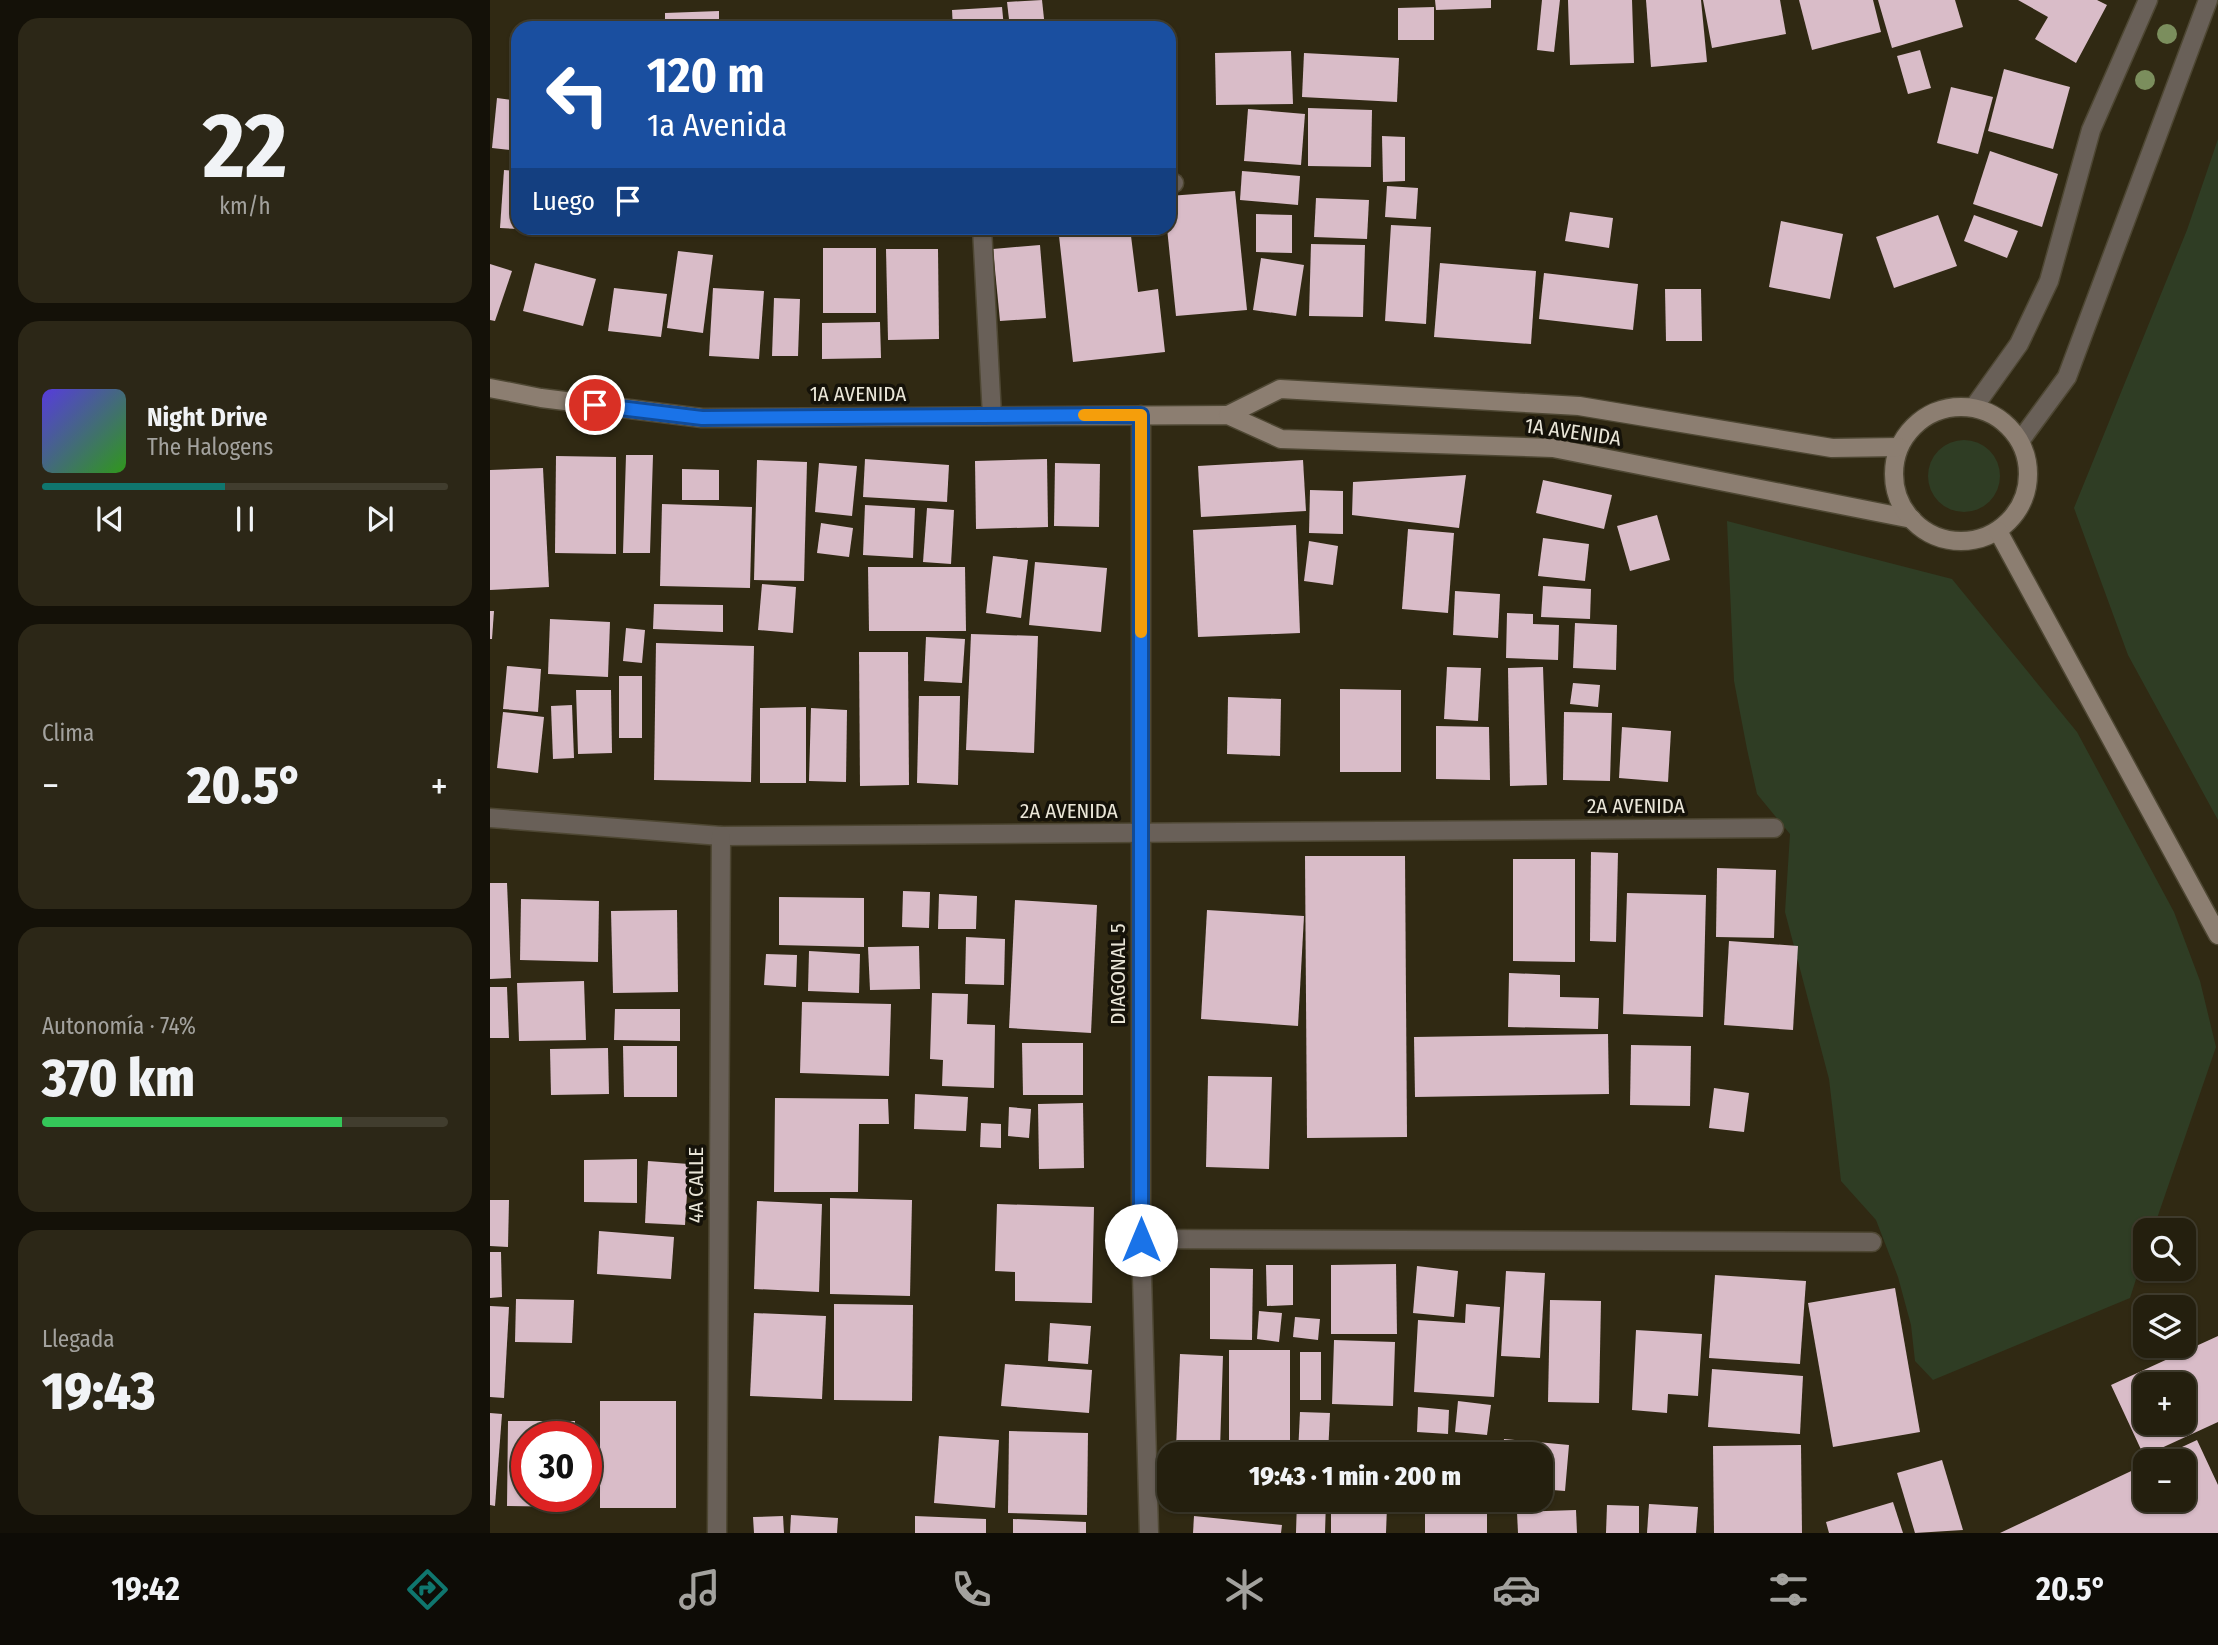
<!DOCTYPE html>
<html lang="es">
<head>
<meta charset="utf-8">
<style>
	:root { --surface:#241f0e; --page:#2c2717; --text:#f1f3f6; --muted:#a3a29e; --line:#413d2e; --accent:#0f766e }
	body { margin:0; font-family:"Fira Sans Condensed",sans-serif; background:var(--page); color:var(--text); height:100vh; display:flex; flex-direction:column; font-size:26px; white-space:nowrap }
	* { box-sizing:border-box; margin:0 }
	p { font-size:23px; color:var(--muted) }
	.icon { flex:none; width:38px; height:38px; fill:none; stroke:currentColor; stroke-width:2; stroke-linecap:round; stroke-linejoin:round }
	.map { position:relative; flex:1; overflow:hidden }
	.drawer { display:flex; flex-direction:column; gap:18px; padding:18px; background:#141108; width:490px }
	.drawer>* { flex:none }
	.top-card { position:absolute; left:21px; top:21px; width:665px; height:214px; border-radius:21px; box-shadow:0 2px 5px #0004,0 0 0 2px var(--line); background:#1a4fa0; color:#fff; overflow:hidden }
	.controls { position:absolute; left:1643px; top:1218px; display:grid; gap:14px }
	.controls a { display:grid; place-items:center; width:63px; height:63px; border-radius:14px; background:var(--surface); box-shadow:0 2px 5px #0004,0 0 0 2px var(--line); font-size:35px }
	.speed { position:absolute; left:21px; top:1421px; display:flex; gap:14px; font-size:35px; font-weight:700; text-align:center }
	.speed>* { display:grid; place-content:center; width:91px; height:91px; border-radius:50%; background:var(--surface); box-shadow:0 2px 5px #0004,0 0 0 2px var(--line); line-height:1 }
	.speed .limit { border:10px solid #d22; background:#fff; color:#111 }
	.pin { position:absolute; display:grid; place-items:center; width:60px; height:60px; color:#fff; margin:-30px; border:4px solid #fff; border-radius:50%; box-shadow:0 2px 7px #0007 }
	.me { position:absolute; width:77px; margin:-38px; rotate:0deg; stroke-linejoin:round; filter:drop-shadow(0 0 5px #0008) }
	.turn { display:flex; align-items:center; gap:24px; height:147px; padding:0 21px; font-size:32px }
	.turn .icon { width:91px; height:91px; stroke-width:2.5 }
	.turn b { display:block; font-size:49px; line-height:60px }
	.then { display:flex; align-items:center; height:66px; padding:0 21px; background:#0003; gap:14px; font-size:26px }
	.big { font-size:52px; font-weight:800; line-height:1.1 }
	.drawer .tile { flex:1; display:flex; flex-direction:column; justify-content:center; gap:10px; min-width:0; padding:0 24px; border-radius:21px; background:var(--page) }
	.drawer .dial { align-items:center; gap:0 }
	.dial b { font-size:91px; line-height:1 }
	.song { display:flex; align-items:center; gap:21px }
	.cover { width:84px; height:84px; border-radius:10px; background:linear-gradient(135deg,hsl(250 70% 55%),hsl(110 70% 35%)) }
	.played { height:7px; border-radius:4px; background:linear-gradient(90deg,var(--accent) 45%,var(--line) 45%) }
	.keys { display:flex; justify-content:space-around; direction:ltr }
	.heat { display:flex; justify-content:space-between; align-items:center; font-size:38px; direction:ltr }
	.charge { height:10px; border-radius:5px; background:linear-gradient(90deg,#34c759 74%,var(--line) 0) }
	.trip { position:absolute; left:667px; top:1442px; width:396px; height:70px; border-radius:21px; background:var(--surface); box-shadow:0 2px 5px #0004,0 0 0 2px var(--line); font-weight:800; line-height:70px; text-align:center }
	.tab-bar { display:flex; height:112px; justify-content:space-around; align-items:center; background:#0e0c06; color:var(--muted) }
	.tab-bar .icon { width:49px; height:49px }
	.tab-bar .current { color:var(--accent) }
	.tab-bar b { font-size:32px; color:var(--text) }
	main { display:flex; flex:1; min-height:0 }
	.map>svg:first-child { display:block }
</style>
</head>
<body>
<main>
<section class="drawer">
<div class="tile dial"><b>22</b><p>km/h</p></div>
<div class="tile">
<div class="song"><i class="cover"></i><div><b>Night Drive</b><p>The Halogens</p></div></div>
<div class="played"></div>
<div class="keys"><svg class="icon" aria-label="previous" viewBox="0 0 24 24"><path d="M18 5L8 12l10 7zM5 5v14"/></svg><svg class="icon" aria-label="pause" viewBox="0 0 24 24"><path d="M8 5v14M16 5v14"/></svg><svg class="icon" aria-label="next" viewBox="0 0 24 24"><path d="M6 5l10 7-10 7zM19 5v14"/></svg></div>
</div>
<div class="tile"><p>Clima</p>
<div class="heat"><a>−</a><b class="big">20.5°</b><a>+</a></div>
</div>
<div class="tile"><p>Autonomía · 74%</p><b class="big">370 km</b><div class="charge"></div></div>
<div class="tile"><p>Llegada</p><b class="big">19:43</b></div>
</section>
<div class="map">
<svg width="1728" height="1533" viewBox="0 0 1728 1533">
	<rect width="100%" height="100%" fill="#302913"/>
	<g fill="#2f3d24">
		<path d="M1728,139V820L1638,655L1584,508L1697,230Z"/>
		<circle cx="1474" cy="476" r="36"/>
		<path d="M1237,521L1462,579L1587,732L1684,912L1710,981L1726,1047L1663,1230H1656L1655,1251L1640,1298L1443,1380L1425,1361L1421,1325L1408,1277L1386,1220L1351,1181L1339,1079L1295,912L1300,834L1267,794L1257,749L1244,681Z"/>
	</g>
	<g fill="#d9bcc8" fill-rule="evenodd">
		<path d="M552,0L555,28H520L517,2Z"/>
		<path d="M945,0H1001V8L946,10Z"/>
		<path d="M1052,0H1070L1064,52L1047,50Z"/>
		<path d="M1078,0H1142L1144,63L1080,65Z"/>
		<path d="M1156,0H1211L1217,62L1161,67Z"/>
		<path d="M1213,0H1290L1296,34L1222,48Z"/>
		<path d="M1309,0H1383L1391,32L1322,50Z"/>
		<path d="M1388,0H1465L1473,27L1402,48Z"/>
		<path d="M1528,0H1607L1617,5L1586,63L1545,39L1558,17Z"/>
		<path d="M512,7L514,28H463L462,10Z"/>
		<path d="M944,7V40H908V8Z"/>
		<path d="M229,11V28H175V13Z"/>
		<path d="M1430,50L1441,88L1418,94L1407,56Z"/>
		<path d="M801,51L803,104L726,105L725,53Z"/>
		<path d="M814,53L909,58L907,102L812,97Z"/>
		<path d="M1514,69L1580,87L1563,149L1498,131Z"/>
		<path d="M1461,87L1503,97L1488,154L1447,143Z"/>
		<path d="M7,98L28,101V151L2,148Z"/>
		<path d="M818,108L882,110L881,167L818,166Z"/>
		<path d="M758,109L815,114L811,165L754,161Z"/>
		<path d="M892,136L915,137V181L893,182Z"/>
		<path d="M1500,151L1568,174L1552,227L1483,204Z"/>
		<path d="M14,170L28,171V229L10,228Z"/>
		<path d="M752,171L810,176L808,205L750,200Z"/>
		<path d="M897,186L928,188L926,219L895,217Z"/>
		<path d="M745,191L757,310L686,316L677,228L679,196Z"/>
		<path d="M826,198L879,200L877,239L824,237Z"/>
		<path d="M1080,212L1123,218L1119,248L1075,241Z"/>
		<path d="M766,214L802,215V253L766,252Z"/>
		<path d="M1448,215L1467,266L1404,288L1386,237Z"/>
		<path d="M1484,215L1528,231L1517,258L1474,241Z"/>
		<path d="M1291,221L1353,234L1340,299L1279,287Z"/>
		<path d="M901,225L941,227L936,324L895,321Z"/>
		<path d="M39,228H71V232L38,230Z"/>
		<path d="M640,228L648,292L668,289L675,352L583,362L569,236Z"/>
		<path d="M821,244L875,245L873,317L819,316Z"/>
		<path d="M550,245L556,318L510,321L503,249Z"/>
		<rect x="333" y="248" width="53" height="65"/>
		<path d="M396,249H448L449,339L398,340Z"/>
		<path d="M188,251L223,255L213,333L177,328Z"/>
		<path d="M771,258L814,265L806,316L763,310Z"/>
		<path d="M45,263L106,279L93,326L33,311Z"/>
		<path d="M950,263L1046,271L1041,344L944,337Z"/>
		<path d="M0,264L22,271L5,321L0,320Z"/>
		<path d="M1054,273L1148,284L1143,330L1049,319Z"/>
		<path d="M124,288L177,294L171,337L118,331Z"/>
		<path d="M223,288L274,291L269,359L219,356Z"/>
		<path d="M1175,289H1211L1212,341H1176Z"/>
		<path d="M284,298L310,299L308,356H282Z"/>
		<path d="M390,322L391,358L332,359V323Z"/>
		<path d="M136,455H163L160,553H133Z"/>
		<path d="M66,456L126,457V554L65,553Z"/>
		<path d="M375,459L459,465L457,502L373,497Z"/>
		<path d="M557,459L558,527L486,529L485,461Z"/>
		<path d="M267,460L317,462L314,581L264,580Z"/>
		<path d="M813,460L816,511L711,517L708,466Z"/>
		<path d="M329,463L367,466L362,516L325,512Z"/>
		<path d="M565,463L610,464L609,527L564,526Z"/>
		<path d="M53,468L59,587L0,590V470Z"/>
		<path d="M192,469L229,470V500H192Z"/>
		<path d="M976,475L969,528L862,515L863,482Z"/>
		<path d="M1053,480L1122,495L1114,529L1046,513Z"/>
		<path d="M820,490L853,491V534L819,533Z"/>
		<path d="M172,504L262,507L260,588L170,586Z"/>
		<path d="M375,505L425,508L423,558L373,555Z"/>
		<path d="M437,508L464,510L461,564L433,562Z"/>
		<path d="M1167,515L1180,560L1140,571L1127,526Z"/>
		<path d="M331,523L363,528L359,557L327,553Z"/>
		<path d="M806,525L810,633L708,637L703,530Z"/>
		<path d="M918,529L964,533L958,613L912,609Z"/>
		<path d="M1053,538L1099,544L1095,581L1048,576Z"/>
		<path d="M819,541L848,546L843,585L814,581Z"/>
		<path d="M503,556L538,560L531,618L496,613Z"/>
		<path d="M545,562L617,568L611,632L539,625Z"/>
		<path d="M378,567H475L476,631H379Z"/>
		<path d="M272,584L306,587L303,633L268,630Z"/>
		<path d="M1053,586L1101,589L1100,619L1051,617Z"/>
		<path d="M965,591L1010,594L1008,638L963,635Z"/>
		<path d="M164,604L233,605V632L163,629Z"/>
		<path d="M0,611H4L2,639H0Z"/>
		<path d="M1017,613L1043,614V624L1069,625L1068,660L1016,658Z"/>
		<path d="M60,619L120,622L118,677L58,674Z"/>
		<path d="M1085,623L1127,625L1126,670L1083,668Z"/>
		<path d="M136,628L155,630L152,663L133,661Z"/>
		<path d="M481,634L548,636L544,753L476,750Z"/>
		<path d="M436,637L475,639L472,683L434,681Z"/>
		<path d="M166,643L264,646L261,782L164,780Z"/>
		<path d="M369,652H418L419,785L370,786Z"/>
		<path d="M17,666L51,669L48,712L13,709Z"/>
		<path d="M957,667L991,668L988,721L954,719Z"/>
		<path d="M1053,667L1057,785L1020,786L1018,668Z"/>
		<rect x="129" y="676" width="23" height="62"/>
		<path d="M1083,683L1110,685L1108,707L1080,704Z"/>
		<path d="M850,689L911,690V772H850Z"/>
		<path d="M86,690H121L122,753L88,754Z"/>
		<path d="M429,696H470L468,785L427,783Z"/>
		<path d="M738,697L791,699L790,756L737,754Z"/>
		<path d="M82,705L84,758L63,759L61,706Z"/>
		<path d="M316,707V783H270V708Z"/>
		<path d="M321,708L357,710L356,782L319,781Z"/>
		<path d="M13,712L54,717L48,773L7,768Z"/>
		<path d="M1074,712L1122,713L1120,781L1073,780Z"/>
		<path d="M946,726L999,727L1000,780L946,779Z"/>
		<path d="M1132,727L1181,731L1178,782L1129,778Z"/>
		<path d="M1101,852L1128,853L1126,942L1100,941Z"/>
		<path d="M815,856H915L917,1137L817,1138Z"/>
		<path d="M1023,859H1085V962L1023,961Z"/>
		<path d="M1227,868L1286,870L1284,938L1226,937Z"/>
		<path d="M0,883H17L21,978L0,979Z"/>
		<path d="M413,891L440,892L439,928L412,927Z"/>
		<path d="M1137,893L1216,895L1213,1017L1133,1014Z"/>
		<path d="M449,894L487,896L486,929H448Z"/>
		<path d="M289,897L374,898V947L289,945Z"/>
		<path d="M31,899L109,901L108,962L30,960Z"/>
		<path d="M525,900L607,905L601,1033L519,1028Z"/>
		<path d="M187,910L188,992L123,993L121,911Z"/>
		<path d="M717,910L814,916L808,1026L711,1019Z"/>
		<path d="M476,937L515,939L514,985L475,984Z"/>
		<path d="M1239,941L1308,946L1303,1030L1234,1025Z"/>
		<path d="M429,946L430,989L380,990L378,947Z"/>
		<path d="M319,951L370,954L369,993L318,991Z"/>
		<path d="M276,954L307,955L306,987L274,985Z"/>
		<path d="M1019,973L1070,975V997L1109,998L1108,1029L1018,1027Z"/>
		<path d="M94,981L96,1040L29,1041L27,983Z"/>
		<path d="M0,987H17L19,1038H0Z"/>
		<path d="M442,993L478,994L477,1024L505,1025L504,1088L452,1086L453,1060L440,1059Z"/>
		<path d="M312,1002L401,1004L399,1076L310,1073Z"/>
		<path d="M125,1009H190V1041L124,1040Z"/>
		<path d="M1118,1034L1119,1094L925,1097L924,1037Z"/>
		<path d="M532,1043H593V1095H533Z"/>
		<path d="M1141,1045L1201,1046L1200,1106L1140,1105Z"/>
		<path d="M133,1046H187V1097H134Z"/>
		<path d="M118,1048L119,1094L61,1095L60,1049Z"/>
		<path d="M718,1076L782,1077L779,1169L716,1167Z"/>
		<path d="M1224,1088L1259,1093L1254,1132L1219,1128Z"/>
		<path d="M425,1094L478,1097L476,1131L424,1129Z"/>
		<path d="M285,1098L398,1099L399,1124H369L368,1192H284Z"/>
		<path d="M593,1103L594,1168L549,1169L548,1104Z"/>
		<path d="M519,1107L541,1109L539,1138L518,1136Z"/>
		<path d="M491,1123L511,1124V1148L490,1147Z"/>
		<path d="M147,1159V1203L94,1202V1160Z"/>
		<path d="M158,1161L199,1164L195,1225L155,1223Z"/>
		<path d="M340,1198L422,1200L420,1296L340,1294Z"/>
		<path d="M0,1200H19L18,1247L0,1246Z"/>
		<path d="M267,1201L332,1204L329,1292L264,1289Z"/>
		<path d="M507,1204L604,1207L602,1303L525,1301V1272L505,1271Z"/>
		<path d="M109,1231L184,1237L181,1279L107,1274Z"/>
		<path d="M0,1252H11L12,1297L0,1298Z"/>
		<path d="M906,1264L907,1334H841V1265Z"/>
		<path d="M776,1265H803V1305L777,1306Z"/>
		<path d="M927,1266L968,1271L964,1317L923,1313Z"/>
		<path d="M720,1268L763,1269L762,1340L720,1339Z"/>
		<path d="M1016,1271L1055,1273L1050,1358L1011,1356Z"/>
		<path d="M1225,1275L1316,1281L1310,1364L1219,1358Z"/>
		<path d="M1405,1288L1430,1432L1343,1447L1318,1303Z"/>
		<path d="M26,1299L84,1300L82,1343L25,1342Z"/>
		<path d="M1060,1300L1111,1301L1109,1403L1058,1402Z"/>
		<path d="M344,1304L423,1305L422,1401L344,1400Z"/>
		<path d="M976,1304L1010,1307L1004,1397L924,1392L928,1320L975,1323Z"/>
		<path d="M0,1306L19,1307L14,1398L0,1397Z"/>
		<path d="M769,1311L792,1313L789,1342L767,1339Z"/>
		<path d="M264,1313L336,1316L332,1399L260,1396Z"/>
		<path d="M805,1317L830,1319L828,1340L803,1337Z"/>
		<path d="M560,1323L601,1326L598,1364L558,1361Z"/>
		<path d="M1146,1330L1212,1334L1208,1396L1178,1394L1177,1413L1142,1410Z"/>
		<path d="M1728,1336V1422L1654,1456L1621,1385ZM1656,1384H1694V1423H1656Z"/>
		<path d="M844,1340L905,1342L903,1406L842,1404Z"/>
		<rect x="739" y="1350" width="61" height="100"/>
		<rect x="810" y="1352" width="21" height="48"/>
		<path d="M690,1354L733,1356L730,1449L686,1448Z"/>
		<path d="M515,1364L602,1370L599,1413L511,1406Z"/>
		<path d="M1222,1369L1313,1376L1310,1434L1218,1427Z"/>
		<rect x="110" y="1401" width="76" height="107"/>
		<path d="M968,1401L1001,1405L997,1435L965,1432Z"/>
		<path d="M928,1407L959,1410L958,1434L927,1432Z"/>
		<path d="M810,1412L840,1413L838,1454H808Z"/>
		<path d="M0,1413L12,1414L5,1506L0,1505Z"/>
		<path d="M18,1421H85V1437H37V1496H84V1507L17,1506Z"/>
		<path d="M519,1431L598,1433L597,1515L518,1513Z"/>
		<path d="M449,1436L509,1440L505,1508L444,1503Z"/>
		<path d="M1014,1439L1079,1445L1075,1491L1050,1489V1454H1013Z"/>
		<path d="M1707,1440L1728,1485V1533H1510L1656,1464V1500H1694V1461H1662Z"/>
		<path d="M849,1445L896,1446V1454H849Z"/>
		<path d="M1311,1445L1312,1533H1224L1223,1446Z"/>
		<path d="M903,1448L976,1450V1454H903Z"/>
		<path d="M1452,1460L1473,1530L1425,1533L1407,1473Z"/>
		<path d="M721,1500H763V1514L720,1512Z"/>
		<path d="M807,1500H836L835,1533H806Z"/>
		<path d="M1403,1502L1413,1533H1339L1336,1522Z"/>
		<path d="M841,1504L897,1506L896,1533H841Z"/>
		<rect x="935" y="1504" width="62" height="29"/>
		<path d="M1159,1504L1208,1507L1206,1533H1157Z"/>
		<path d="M1117,1505L1149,1506V1533H1116Z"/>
		<path d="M1086,1510L1087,1533H1028L1027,1512Z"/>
		<path d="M301,1515L348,1518L347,1533H300Z"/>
		<path d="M293,1516L294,1533H264L263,1517Z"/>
		<path d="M425,1516L496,1519V1533H425Z"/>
		<path d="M704,1516L792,1525L791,1533H703Z"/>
		<path d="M523,1519L596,1522V1533H523Z"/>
	</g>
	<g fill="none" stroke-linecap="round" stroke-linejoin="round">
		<defs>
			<g id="street">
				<path d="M679,183H684"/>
				<path d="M492,228L502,416"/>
				<path d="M1484,407L1529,344L1559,281L1601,130L1658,0"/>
				<path d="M651,415V1239L659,1533"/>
				<path d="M1530,441L1577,377L1718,0"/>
				<path d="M0,818L231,836L1284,828"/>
				<path d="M651,1239L1382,1242"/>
				<path d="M227,1533L231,836"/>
			</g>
			<g id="secondary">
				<path d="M0,388L51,398L212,418L738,415L791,439L1063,448L1422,519"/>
				<circle cx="1471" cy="474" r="67"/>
				<path d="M738,415L790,389L1089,406L1342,448L1409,447"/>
				<path d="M1508,531L1728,935"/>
			</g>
		</defs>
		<use href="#street" stroke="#4e4733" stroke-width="21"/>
		<use href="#secondary" stroke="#4e4733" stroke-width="21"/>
		<use href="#street" stroke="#696058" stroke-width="18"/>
		<use href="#secondary" stroke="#8c7e71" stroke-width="18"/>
	</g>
	<g fill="#7b8e5d">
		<circle cx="1677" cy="34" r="10"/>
		<circle cx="1655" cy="80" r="10"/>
	</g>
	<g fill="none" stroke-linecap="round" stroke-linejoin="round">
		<defs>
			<path id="route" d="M105,405L212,418L651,415V1240"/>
		</defs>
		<use href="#route" stroke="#114b97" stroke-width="18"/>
		<use href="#route" stroke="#1a73e8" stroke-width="12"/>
		<path stroke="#f59e0b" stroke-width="12" d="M594,415H651V632"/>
	</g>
	<g text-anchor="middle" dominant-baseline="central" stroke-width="7" stroke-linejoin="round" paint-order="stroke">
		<g font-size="21" fill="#eae6d8" stroke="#151209">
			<text x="368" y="394">1A AVENIDA</text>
			<text transform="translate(1083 432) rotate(8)">1A AVENIDA</text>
			<text x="1146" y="806">2A AVENIDA</text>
			<text x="579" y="811">2A AVENIDA</text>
			<text transform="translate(628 974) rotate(-90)">DIAGONAL 5</text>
			<text transform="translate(206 1185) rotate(-90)">4A CALLE</text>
		</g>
	</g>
</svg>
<div class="controls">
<a><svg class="icon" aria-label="search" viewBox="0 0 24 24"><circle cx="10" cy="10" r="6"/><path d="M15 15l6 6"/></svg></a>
<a><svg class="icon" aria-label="layers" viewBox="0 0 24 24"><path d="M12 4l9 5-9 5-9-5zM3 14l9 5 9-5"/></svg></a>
<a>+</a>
<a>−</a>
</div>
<div class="speed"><div class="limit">30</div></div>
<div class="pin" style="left:105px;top:405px;background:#d93025"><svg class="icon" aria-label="arrive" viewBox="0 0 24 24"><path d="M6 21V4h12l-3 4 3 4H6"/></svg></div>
<svg class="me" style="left:651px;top:1240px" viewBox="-20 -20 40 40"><circle r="19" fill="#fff"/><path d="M0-13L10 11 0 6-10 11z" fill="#1a73e8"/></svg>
<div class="trip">19:43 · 1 min · 200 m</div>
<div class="top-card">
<div class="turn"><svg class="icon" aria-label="left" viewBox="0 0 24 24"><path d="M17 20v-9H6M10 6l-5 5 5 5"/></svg><div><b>120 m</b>1a Avenida</div></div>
<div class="then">Luego<svg class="icon" aria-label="arrive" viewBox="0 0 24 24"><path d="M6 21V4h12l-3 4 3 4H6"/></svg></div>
</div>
</div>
</main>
<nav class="tab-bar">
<b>19:42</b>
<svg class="icon current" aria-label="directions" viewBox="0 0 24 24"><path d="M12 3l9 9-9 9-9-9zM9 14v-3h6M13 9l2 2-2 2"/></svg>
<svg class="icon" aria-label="music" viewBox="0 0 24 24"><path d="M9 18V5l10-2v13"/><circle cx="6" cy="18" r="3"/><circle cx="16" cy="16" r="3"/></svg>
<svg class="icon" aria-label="phone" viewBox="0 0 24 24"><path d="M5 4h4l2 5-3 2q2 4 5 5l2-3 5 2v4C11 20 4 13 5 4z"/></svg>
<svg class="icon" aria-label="climate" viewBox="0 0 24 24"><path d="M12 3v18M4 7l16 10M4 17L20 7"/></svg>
<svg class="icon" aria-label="car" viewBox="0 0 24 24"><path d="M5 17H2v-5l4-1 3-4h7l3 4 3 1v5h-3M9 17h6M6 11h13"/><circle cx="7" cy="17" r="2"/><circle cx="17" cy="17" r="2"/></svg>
<svg class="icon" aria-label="filters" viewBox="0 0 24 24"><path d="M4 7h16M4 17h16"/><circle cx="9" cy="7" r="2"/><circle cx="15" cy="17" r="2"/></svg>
<b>20.5°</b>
</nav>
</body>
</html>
